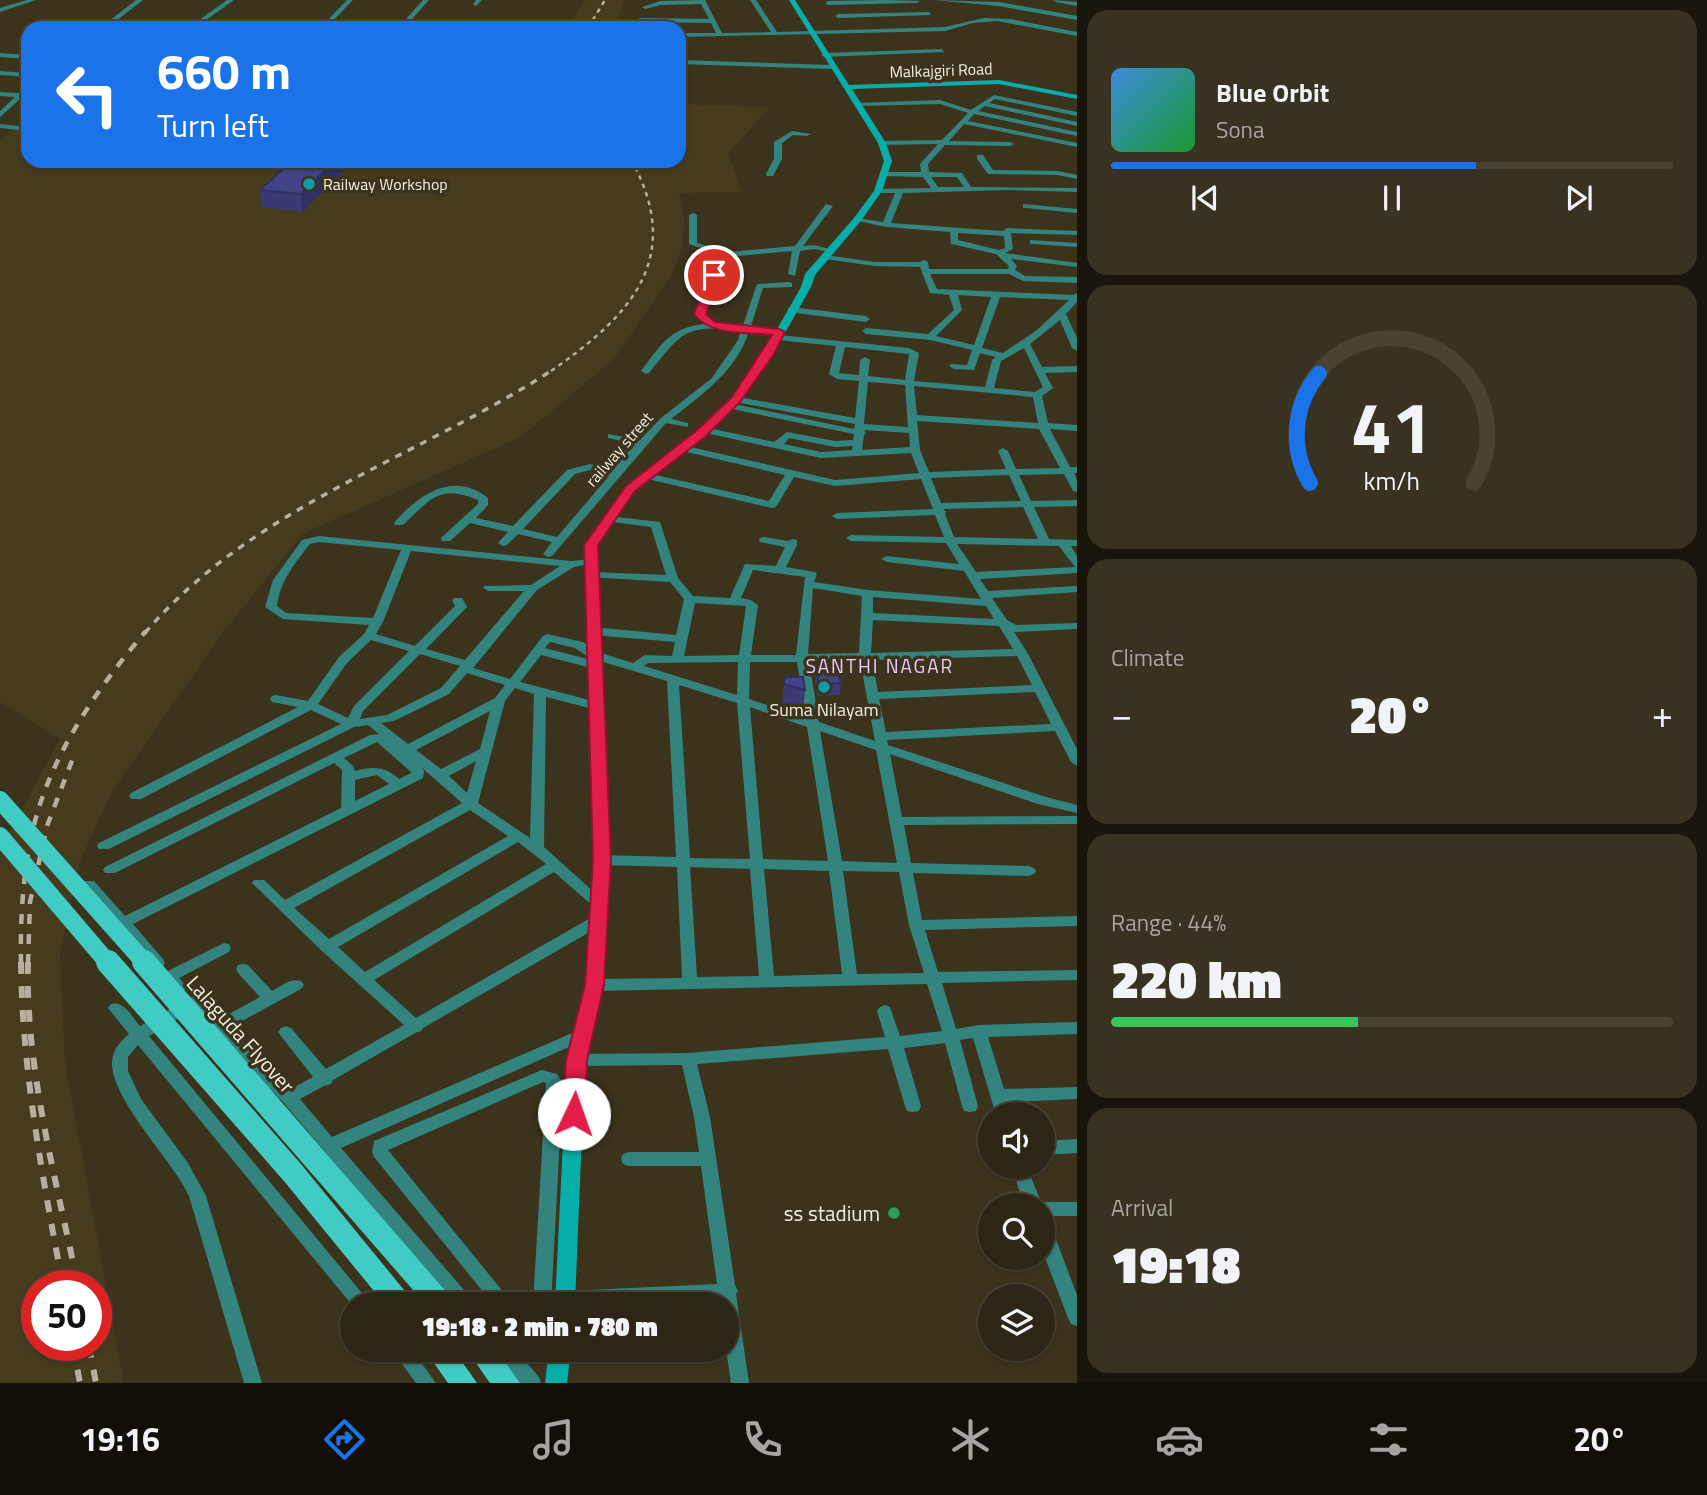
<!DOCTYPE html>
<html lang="en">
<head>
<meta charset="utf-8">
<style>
	:root { --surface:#2d2616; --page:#393223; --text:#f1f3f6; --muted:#a7a5a1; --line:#484335; --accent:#1a73e8 }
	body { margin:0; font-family:"Titillium Web",sans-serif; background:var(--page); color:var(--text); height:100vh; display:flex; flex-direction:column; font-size:26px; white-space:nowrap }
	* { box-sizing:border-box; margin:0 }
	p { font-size:23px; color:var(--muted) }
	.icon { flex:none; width:38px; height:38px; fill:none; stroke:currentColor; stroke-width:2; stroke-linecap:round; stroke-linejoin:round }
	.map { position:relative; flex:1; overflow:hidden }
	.side { display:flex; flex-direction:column; gap:10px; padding:10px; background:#19150c; width:630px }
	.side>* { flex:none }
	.guide { position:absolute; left:21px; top:21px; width:665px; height:147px; border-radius:21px; box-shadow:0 2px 5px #0004,0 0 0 2px var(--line); background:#1a73e8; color:#fff; overflow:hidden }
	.buttons { position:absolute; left:978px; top:1102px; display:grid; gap:14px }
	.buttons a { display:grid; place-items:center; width:77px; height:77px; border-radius:50%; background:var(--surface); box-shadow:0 2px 5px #0004,0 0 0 2px var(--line); font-size:35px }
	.speed { position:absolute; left:21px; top:1270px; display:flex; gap:14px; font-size:35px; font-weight:700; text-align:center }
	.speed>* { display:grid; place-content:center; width:91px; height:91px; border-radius:50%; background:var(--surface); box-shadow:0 2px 5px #0004,0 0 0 2px var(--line); line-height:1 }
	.speed .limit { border:10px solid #d22; background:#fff; color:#111 }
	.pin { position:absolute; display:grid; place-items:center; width:60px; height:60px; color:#fff; margin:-30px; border:4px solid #fff; border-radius:50%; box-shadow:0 2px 7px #0007 }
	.me { position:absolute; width:77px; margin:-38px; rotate:3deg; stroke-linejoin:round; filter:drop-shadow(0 0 5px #0008) }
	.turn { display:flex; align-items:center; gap:24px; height:147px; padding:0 21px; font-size:32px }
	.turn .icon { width:91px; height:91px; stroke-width:2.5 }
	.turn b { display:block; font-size:49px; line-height:60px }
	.big { font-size:52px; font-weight:800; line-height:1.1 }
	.side .tile { flex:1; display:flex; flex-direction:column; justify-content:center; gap:10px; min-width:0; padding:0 24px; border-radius:21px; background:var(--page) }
	.side .dial { align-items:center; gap:0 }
	.dial svg { height:182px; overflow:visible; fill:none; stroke:var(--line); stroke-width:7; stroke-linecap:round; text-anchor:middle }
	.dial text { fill:var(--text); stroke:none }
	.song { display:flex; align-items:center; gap:21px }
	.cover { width:84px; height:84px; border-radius:10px; background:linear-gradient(135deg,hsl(210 70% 55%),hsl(130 70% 35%)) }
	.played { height:7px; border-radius:4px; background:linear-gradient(90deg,var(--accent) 65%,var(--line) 65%) }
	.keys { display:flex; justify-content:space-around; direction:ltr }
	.heat { display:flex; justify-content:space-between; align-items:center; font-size:38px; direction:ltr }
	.charge { height:10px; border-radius:5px; background:linear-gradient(90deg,#34c759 44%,var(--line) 0) }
	.trip { position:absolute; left:340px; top:1292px; width:399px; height:70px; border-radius:35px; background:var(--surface); box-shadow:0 2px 5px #0004,0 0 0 2px var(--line); font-weight:800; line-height:70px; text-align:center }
	.menu { display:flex; height:112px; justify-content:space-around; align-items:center; background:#120f09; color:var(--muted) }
	.menu .icon { width:49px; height:49px }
	.menu .current { color:var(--accent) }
	.menu b { font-size:32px; color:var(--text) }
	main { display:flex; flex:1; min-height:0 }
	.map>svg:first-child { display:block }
</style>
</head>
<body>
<main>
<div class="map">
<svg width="1077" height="1383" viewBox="0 0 1077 1383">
	<rect width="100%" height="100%" fill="#3c331d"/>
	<g fill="#473b1e" fill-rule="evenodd">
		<path d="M585,0H624L615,28H566Z"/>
		<path d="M679,104L771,107L728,153L742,192L679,193L684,218L683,246L670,277L614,359L521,437L302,534L224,631L112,792L80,861L60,954L65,1063L124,1383H0V849L60,739L0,702V142L28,117V161H679ZM37,1286H96V1346H37Z"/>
	</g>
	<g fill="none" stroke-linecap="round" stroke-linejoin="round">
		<g fill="#33837f" fill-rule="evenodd">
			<path d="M27,0H36L0,12V8Z"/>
			<path d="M136,0H143L111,25L145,28H100Z"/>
			<path d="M227,0H234L195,28H188Z"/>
			<path d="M347,0H353L326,28H320Z"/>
			<path d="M423,0H429L404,28H398Z"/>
			<path d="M476,0H482L476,6L473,4Z"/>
			<path d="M705,0L722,33L771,32L750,0H756L777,32L945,27L984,18L1010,19L1077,32V36L997,21L973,23L945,31L679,37V33H716L711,23L640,22L637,20L640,18L709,19L701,4L661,5L645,9L642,7L661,1Z"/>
			<path d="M884,0L920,1L917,3L828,5L825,3L828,1Z"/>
			<path d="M933,0L999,2L1077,16V20L998,6Z"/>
			<path d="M1053,0L1077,2V6L1056,2Z"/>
			<path d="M929,12L931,15L838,18L835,16L838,14Z"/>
			<path d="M942,49L944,52L824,57L821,55L824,53Z"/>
			<path d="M0,53L28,55V59L0,57Z"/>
			<path d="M679,60L832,65L835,67L832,69L679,64Z"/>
			<path d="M0,71L28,73V77L0,75Z"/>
			<path d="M28,86V92L0,117V111L15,97L0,96V92L19,93Z"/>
			<path d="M994,95L1077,112V116L995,99L989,103L1077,122V126L985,106L978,111L1077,132V136L974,114L968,121L1077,143V147L964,124L949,141L1010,142L1014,144L1010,146L945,145L928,164L929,172L962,173L971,187L1077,188V192L1008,190L903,193L891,223L1003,231L1007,228L1077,231V235L1011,233L1013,249L1005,253L1077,263V267L1011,259L1017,266L1015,270L1025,276L1077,277V283L1023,281L1009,274H930L937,289L1073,295L1077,293V302L1066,314L1077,338V351L1072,348L1060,320L1030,344L1042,367L1077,366V372L1045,373L1053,388L1042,396L1048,423L1077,425V431L1050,429L1070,467H1077V473H1074L1077,480V492L1073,491L1064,474L1019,475L1031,501L1077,500V506L1034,507L1049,539L1077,540V546H1071L1077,556V573L980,579L988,591L1077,586V592L992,598L1007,620L1016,625L1077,623V629L1014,632L1027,652L1077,749V766L1071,762L1055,731L887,740L888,745L1046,797L1077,805V813L1038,804L890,754L902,817L1077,816V824L904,825L911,863L1029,866L1034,868L1036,871L1034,874L1029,876L913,873L922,920L1077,916V926L925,930L938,972L1077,970V980L942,983L956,1029L979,1025L1077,1022V1034L988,1037L1004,1089L1077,1087V1099L1008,1102L1012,1115H996L973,1038L960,1040L978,1106L976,1111L970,1112L964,1111L962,1106L945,1043L904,1048L921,1106L919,1111L913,1112L907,1111L905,1106L888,1049L697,1064L710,1117L735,1285L738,1291L736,1294L749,1383H731L726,1349V1304H720L719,1299L630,1304H559L557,1299L560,1293L566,1291L717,1284L701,1166H629L623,1164L621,1159L623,1154L629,1152H699L694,1117L682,1065L576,1066L570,1064L568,1060L570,1056L576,1054L688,1053L885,1037L877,1011L880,1007L885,1005L890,1007L900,1036L942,1031L927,984L595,991L590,989L587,985L590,981L595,979L682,978L677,867L602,865L597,863L595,860L597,857L602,855L676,857L667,681L590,658L575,648L550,642L545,648L599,662L601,665L595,669L541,655L520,682L601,703L603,706L597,710L546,697L544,847L605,902L603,906H593L554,872L374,980L416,1018L592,917H602L604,921L602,925L423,1028L421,1031L415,1033L333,1080L331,1084L324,1086L300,1099L332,1137L577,1031L582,1029L587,1031L590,1035L587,1039L341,1148L471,1298L474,1304H454L283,1102L192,1010L149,1036L371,1304L352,1305L138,1045L128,1057V1071L141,1099L188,1163L206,1196L262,1383H244L189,1196C174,1161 103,1092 113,1056C115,1047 122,1040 129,1034L108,1008L111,1004C124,1000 132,1017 140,1026L193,996L198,998L220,1019L260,997L238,973L236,969L238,965L243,964L248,965L272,991C281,986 291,978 301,981L304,985L301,989L229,1028L291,1089L313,1077L281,1036L278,1032L281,1028L286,1026L291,1028L326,1069L404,1025L322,951L252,883L254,880H264L285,900L462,803L421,767L424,771L423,778L133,924L163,959L165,963L163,967L158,968L153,967L84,887L82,884L84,881H94L125,916L341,808L342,770L334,763L115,873H105L103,870L105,867L370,735L379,734L368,725L354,727L109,849H99L97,846L99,843L341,724L311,710L141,799H131L129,796L131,793L298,707L272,702L270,699L272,696L276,695L308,701L339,657L364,634L369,625L283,619L265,607L273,580L302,540L319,536L571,561L595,559L597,561L595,563L574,567L537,590L473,668L510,679L543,636L547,634L583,642L598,652L633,663L645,655L672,656L675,642L593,635L587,631L593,627L676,635L684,599L670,582L588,577L586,575L592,572L666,575L651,527L605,521L604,519L609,516L660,522L678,578L693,596L730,598L745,564L776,566L785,547L760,542L759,540L760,538L764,537L788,541L793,539L797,540V545L786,567L815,572L817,574L814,582L868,590L981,599L964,571L887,562L881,559L887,556L959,564L946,543L851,541L846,538L851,535L944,537L935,515L837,519L832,516L837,513L933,509L921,479L835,486L794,477L776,507L772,508L643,478V474L647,473L769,501L785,475L678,450V446L682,445L835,480L919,473L911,453L821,458L701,432L699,430L704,427L774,442L787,432L835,441L853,440L854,434L727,408L725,406L730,403L854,429L855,424L735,402V398L738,397L855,418L859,381L837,379L829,374L836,346L777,340L773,337L777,334L749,331C737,370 703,394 671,419L688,423V427L666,423L552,556L548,557L543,554L552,542L518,534L507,545L503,546L498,543L508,532L470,523L450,541H442L441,539L442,537L478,504V500C439,483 430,500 403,525H395L394,523C418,495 453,470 488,498V505L476,518L513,526L567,470L590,464L613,470L635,444L608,438V434L640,440L661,418L712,378L738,340L741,330C684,325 683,331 649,373L646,374L641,371C661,345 670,327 705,324L696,314L720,255L689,244V215L693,213L697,215V243L729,252L795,246L826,204L833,206L803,246L814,245L834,250L830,252L814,249L800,251L795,276L788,274L792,251L727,257L705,313L715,323L743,325L757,284L789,282L792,283V287L763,288L751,326L782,330L783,332L779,335L909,348L919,353L914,381L985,387L992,360L996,357L980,353L974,370L954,369L949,366L951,364L967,365L972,350L930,340L866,334L862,331L866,328L928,334L954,310L949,295L930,293L920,267L875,266L825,259L821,257L825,255L875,262H920L924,260L928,262L929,269H1008L1009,266L996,254L951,244L950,232L886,227L853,220L857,218L883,222L895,193H875V189L931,188L923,177L884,176L880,174L884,172H921L920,164L938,144L882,145H879V141L942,140L968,113L940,104L858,106L856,105V103L940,100L971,110ZM931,177H957L964,187H938ZM958,233L1004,236L1005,248L999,250L958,240ZM958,295L991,297L974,345L936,336L962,310ZM1000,297L1069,300L1037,330L1003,353L982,348ZM845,347L909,354L905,380L868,376L870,360L865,357L860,360L859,375L839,373ZM1024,348L1043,387L1035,392L994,388L1001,361ZM868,382L905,385L908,427L864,424ZM914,386L1033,397L1038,423L917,415ZM917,421L1039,429L1060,468L1016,469L1008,451L1003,448L998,451L1006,469L929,472L920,450ZM864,430L909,433L910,447L862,450L864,435L866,433ZM789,438L835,447L853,446L852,450L821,452L784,444ZM590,470L609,476L557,537L523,529L575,474ZM1009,475L1021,501L941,503L931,478ZM1023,507L1038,539L954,537L945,514L946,512L943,509ZM319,542L401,550L373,618L286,613L277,606C280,581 295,563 310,544ZM957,544L1059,546L1075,567L976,572ZM411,551L560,566L531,585L485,586L483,588L489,591H524L465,660L426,649L465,609L467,607L462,598H454L452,600L455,606L415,646L376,634L383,622ZM753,570L805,577L796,655H751L758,605L751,600L741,598ZM813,588L862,596L859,653L808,654ZM873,597L986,606L994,619L873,613ZM695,603L746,606L739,655L684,656ZM873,620L999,626L1013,649L871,653ZM371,640L409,651L354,706L348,718L318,704L347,663ZM420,654L460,666L441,688L387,715L360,719L363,711ZM1017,656L1032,685L878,692L872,660ZM860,660L875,741L819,722L809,661ZM738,662L737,695L644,666L648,663ZM750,662H797L806,718L749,699ZM467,673L505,685L495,698L408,744L381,723L394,721L449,694ZM679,685L737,703L750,859L690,858ZM515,688L534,694L530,838L478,803L505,701ZM1035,692L1051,724L886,732L879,699ZM750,707L807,727L828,861L763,859ZM490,711L480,749L441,769L416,750ZM820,731L876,750L897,863L842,861ZM377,742L411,772V773L399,779C385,766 373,766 355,771L353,766L344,758ZM476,761L467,793L449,776ZM377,775L389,784L355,801V780ZM470,810L508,836L329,939L294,908ZM518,842L546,864L365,972L338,947ZM690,867L750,869L759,976L697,977ZM764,869L829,871L842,974L774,976ZM843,871L899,872L909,925L924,973L857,974Z"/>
			<path d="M0,124L28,127V131L0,128Z"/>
			<path d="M792,131L811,134L807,136L793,135L782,143V159L773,176H767L766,174L774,159V142Z"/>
			<path d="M977,155H983L993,170L1058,171L1077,175V179L1058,175L991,174H988L977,159Z"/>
			<path d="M1023,204L1077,209V213L1026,208H1023Z"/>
			<path d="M1030,240L1077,243V247L1033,244H1030Z"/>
			<path d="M791,307L866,316L870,319L866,322L788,312V308Z"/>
			<path d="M224,943L229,944L231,948L229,952L179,978L187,987L184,991C174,994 166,986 162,977L164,973Z"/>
			<path d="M542,1070L557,1074L563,1083L551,1304H533L546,1083L543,1082L388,1150L513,1304H493L374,1157L372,1152L374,1141Z"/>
			<path d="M1077,1139V1153L1043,1155V1141Z"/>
			<path d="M1011,1167H1027L1041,1202H1077V1216H1043V1206H1025Z"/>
			<path d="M1043,1222L1049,1224L1052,1229L1077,1295V1326L1071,1324L1068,1318L1043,1252Z"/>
			<path d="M391,1349H411L436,1383H416Z"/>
			<path d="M494,1349H515L539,1377L541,1383H520Z"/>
		</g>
		<g fill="#07aea9" fill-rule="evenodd">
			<path d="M789,0H795L849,85L999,80L1077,95V99L999,84L852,89L886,143L892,161L882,191L860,222L815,275L811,287L773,354L740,402L705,436L634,490L597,545L610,860L604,985L585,1060L575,1304H555L567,1060L586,985L594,860L585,545L626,485L697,432L732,398L763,354L801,287L805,274L854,218L874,191L884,161L878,143Z"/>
			<path d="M549,1349H571L567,1383H545Z"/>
		</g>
		<g fill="#40cbc5" fill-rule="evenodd">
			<path d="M424,1349H453L477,1383H448Z"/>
			<path d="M466,1349H496L520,1383H490Z"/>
		</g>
		<g stroke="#b6af9e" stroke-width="2.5" stroke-dasharray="4.5 4.5" stroke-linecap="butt">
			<path d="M588,28L605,0"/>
			<path d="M551,371C630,316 685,259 632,161"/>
		</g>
		<path stroke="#b6af9e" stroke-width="3.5" stroke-dasharray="7 7" stroke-linecap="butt" d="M145,633C252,507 419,457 554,369"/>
		<g stroke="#b6af9e" stroke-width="4.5" stroke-dasharray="10 10" stroke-linecap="butt">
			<path d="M21,964C20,918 23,870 34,825C52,753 99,686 146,631"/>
			<path d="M28,964L30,902L47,826L73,758"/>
		</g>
		<g stroke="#b6af9e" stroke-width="6" stroke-dasharray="12 12" stroke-linecap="butt">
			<path d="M21,962C22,1072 43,1179 63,1286"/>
			<path d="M28,962C25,1069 57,1182 78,1286"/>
			<path d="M73,1346L80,1383"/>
			<path d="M89,1346L96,1383"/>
		</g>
		<g stroke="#40cbc5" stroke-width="18">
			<path d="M0,800L146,964"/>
			<path d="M0,836L109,964"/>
		</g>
		<g stroke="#40cbc5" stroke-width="24">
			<path d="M108,962L292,1172L400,1304"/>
			<path d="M144,962L441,1304"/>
		</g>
	</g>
	<g fill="#3a3a75">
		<path d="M353,161L302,212L262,207L260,190Z"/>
		<path d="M816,668L841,683L840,695L817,696L815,680Z"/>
		<path d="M784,677L805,690L803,713L782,707Z"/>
	</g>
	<path fill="#2f305f" d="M335,161H353L302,212L301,194Z"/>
	<g fill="#434488" stroke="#2f305f" stroke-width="2">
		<path d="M292,161H335L301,194L260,190Z"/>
		<path d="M816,668H837L841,683L819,685Z"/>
		<path d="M784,677H803L805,690L784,684Z"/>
	</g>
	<path fill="#e11d48" stroke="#92132f" stroke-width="2" d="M714,272L720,275L706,314L715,322L779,329L785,332L774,354L740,402L705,437L635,491L598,545L611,860L604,985L587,1060L585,1114L581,1119L574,1122L567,1119L563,1114L566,1060L585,985L593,860L584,545L626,486L696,431L732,397L772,335C746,332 710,336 694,314L709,275Z"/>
	<g fill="#0f9aa8" stroke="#3c331d" stroke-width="2.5">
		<circle cx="309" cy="184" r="7"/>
		<circle cx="824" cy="687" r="7"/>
	</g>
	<circle fill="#2e9e5b" stroke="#3c331d" stroke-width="2.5" cx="894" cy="1213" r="7"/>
	<g text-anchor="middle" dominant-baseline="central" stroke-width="7" stroke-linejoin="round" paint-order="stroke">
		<g font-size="16" fill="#f3eee0" stroke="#3c331d">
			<text transform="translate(941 70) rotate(-2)">Malkajgiri Road</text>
			<text transform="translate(619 449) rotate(-49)">railway street</text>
		</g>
		<g font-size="16" fill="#f3eee0" stroke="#3c331d" text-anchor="start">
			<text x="323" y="184">Railway Workshop</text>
		</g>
		<g font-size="18" fill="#f3eee0" stroke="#3c331d">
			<text x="824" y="709">Suma Nilayam</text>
		</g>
		<g font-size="19" letter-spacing="2" fill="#f0cafd" stroke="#3c331d">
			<text x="880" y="665">SANTHI NAGAR</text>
		</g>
		<g font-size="21" fill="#f3eee0" stroke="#3c331d">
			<text transform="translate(241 1034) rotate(48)">Lalaguda Flyover</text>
		</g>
		<g font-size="21" fill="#f3eee0" stroke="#3c331d" text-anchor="end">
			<text x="880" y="1213">ss stadium</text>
		</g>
	</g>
</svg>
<div class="buttons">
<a><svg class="icon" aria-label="sound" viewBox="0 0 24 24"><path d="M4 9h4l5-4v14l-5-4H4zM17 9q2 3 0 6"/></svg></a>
<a><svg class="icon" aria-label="search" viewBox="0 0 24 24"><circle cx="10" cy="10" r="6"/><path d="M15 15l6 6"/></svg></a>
<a><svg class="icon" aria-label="layers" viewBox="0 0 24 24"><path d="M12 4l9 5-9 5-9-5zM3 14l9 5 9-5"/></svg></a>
</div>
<div class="speed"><div class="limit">50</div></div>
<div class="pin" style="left:714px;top:275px;background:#d93025"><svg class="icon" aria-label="arrive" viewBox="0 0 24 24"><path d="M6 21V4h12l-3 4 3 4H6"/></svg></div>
<svg class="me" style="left:574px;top:1114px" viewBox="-20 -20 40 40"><circle r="19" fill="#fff"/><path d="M0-13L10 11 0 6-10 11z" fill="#e11d48"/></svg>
<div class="trip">19:18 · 2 min · 780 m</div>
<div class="guide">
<div class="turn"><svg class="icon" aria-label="left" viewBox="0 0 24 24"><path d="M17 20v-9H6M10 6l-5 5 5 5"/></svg><div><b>660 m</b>Turn left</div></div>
</div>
</div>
<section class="side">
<div class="tile">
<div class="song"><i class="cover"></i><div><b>Blue Orbit</b><p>Sona</p></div></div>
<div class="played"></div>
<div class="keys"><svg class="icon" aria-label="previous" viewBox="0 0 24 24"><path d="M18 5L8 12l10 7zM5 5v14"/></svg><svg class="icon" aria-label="pause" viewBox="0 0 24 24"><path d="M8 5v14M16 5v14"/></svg><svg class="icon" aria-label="next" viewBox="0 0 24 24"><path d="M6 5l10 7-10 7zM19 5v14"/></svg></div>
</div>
<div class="tile dial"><svg viewBox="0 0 100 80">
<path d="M14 69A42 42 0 1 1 86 69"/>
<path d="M14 69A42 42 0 0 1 18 21" stroke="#1a73e8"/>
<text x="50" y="56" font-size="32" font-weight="700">41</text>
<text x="50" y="72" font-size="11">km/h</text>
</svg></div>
<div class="tile"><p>Climate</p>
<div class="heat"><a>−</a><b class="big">20°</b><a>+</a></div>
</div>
<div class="tile"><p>Range · 44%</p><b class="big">220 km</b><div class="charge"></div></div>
<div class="tile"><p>Arrival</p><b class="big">19:18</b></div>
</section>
</main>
<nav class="menu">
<b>19:16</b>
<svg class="icon current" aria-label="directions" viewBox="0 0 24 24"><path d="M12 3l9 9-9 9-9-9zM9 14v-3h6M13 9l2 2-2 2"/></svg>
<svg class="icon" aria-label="music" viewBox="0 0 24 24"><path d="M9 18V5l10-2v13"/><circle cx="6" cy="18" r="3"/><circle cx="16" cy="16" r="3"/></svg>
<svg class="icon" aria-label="phone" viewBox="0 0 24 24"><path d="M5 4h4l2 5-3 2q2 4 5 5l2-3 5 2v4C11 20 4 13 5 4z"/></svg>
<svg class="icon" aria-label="climate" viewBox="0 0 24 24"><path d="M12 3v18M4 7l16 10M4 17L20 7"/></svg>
<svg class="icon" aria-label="car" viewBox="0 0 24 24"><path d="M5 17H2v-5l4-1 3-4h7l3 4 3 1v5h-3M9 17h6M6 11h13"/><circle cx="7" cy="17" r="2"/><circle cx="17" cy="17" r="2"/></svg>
<svg class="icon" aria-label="filters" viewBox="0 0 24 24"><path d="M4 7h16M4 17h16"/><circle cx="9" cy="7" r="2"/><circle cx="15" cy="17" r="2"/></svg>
<b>20°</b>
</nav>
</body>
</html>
